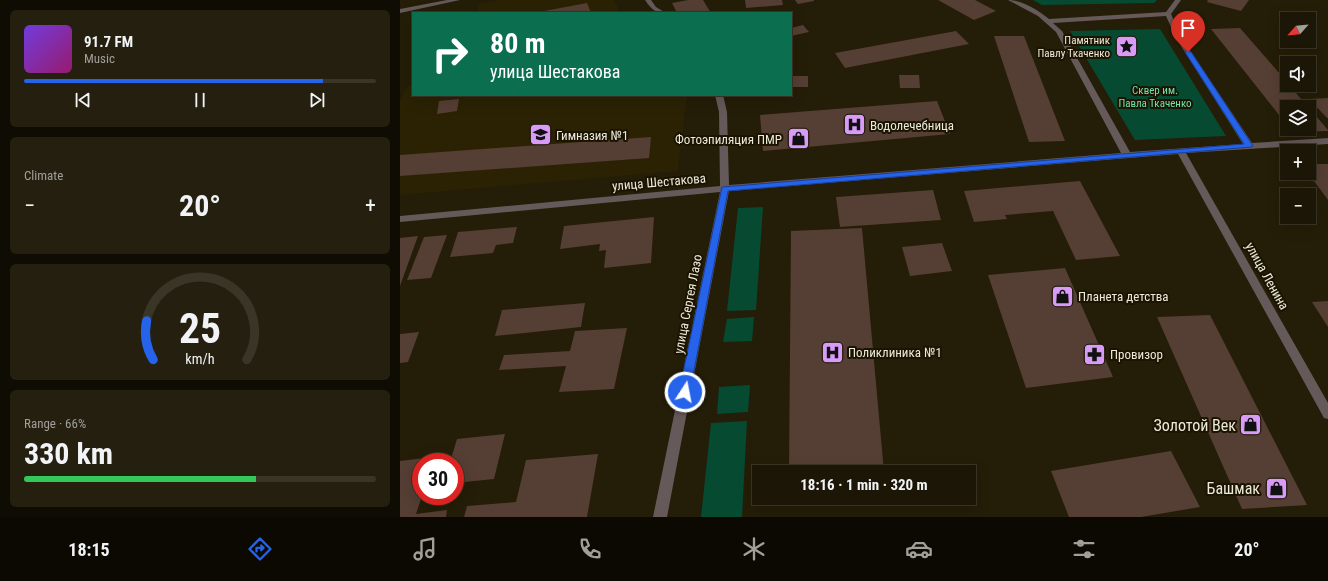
<!DOCTYPE html>
<html lang="en">
<head>
<meta charset="utf-8">
<style>
	:root { --surface:#1b1605; --page:#241f0f; --text:#f1f3f6; --muted:#a09f9a; --line:#393527; --accent:#2563eb }
	body { margin:0; font-family:"Roboto Condensed",sans-serif; background:var(--page); color:var(--text); height:100vh; display:flex; flex-direction:column; font-size:15px; white-space:nowrap }
	* { box-sizing:border-box; margin:0 }
	p { font-size:13px; color:var(--muted) }
	.icon { flex:none; width:22px; height:22px; fill:none; stroke:currentColor; stroke-width:2; stroke-linecap:round; stroke-linejoin:round }
	.map { position:relative; flex:1; overflow:hidden }
	.side { display:flex; flex-direction:column; gap:10px; padding:10px; background:#0f0c03; width:400px }
	.side>* { flex:none }
	.hud { position:absolute; left:12px; top:12px; width:380px; height:84px; border-radius:0px; box-shadow:0 4px 16px #0002,0 0 0 1px var(--line); background:#0b6e4f; color:#fff; overflow:hidden }
	.needle { width:26px; rotate:243deg }
	.controls { position:absolute; left:880px; top:12px; display:grid; gap:8px }
	.controls a { display:grid; place-items:center; width:36px; height:36px; border-radius:0px; background:var(--surface); box-shadow:0 4px 16px #0002,0 0 0 1px var(--line); font-size:20px }
	.speed { position:absolute; left:12px; top:453px; display:flex; gap:8px; font-size:20px; font-weight:700; text-align:center }
	.speed>* { display:grid; place-content:center; width:52px; height:52px; border-radius:50%; background:var(--surface); box-shadow:0 4px 16px #0002,0 0 0 1px var(--line); line-height:1 }
	.speed .limit { border:6px solid #d22; background:#fff; color:#111 }
	.pin { position:absolute; display:grid; place-items:center; width:34px; height:34px; color:#fff; margin:-41px -17px; border-radius:50% 50% 50% 0; rotate:-45deg; box-shadow:0 0 4px #0007 }
	.pin .icon { rotate:45deg }
	.me { position:absolute; width:44px; margin:-22px; rotate:11deg; stroke-linejoin:round; filter:drop-shadow(0 0 3px #0008) }
	.turn { display:flex; align-items:center; gap:14px; height:84px; padding:0 12px; font-size:18px }
	.turn .icon { width:52px; height:52px; stroke-width:2.5 }
	.turn b { display:block; font-size:28px; line-height:34px }
	.big { font-size:30px; font-weight:700; line-height:1.1 }
	.side .card { flex:1; display:flex; flex-direction:column; justify-content:center; gap:6px; min-width:0; padding:0 14px; border-radius:6px; background:var(--page) }
	.side .dial { align-items:center; gap:0 }
	.dial svg { height:104px; overflow:visible; fill:none; stroke:var(--line); stroke-width:7; stroke-linecap:round; text-anchor:middle }
	.dial text { fill:var(--text); stroke:none }
	.song { display:flex; align-items:center; gap:12px }
	.cover { width:48px; height:48px; border-radius:6px; background:linear-gradient(135deg,hsl(260 70% 55%),hsl(320 70% 35%)) }
	.played { height:4px; border-radius:2px; background:linear-gradient(90deg,var(--accent) 85%,var(--line) 85%) }
	.keys { display:flex; justify-content:space-around; direction:ltr }
	.heat { display:flex; justify-content:space-between; align-items:center; font-size:22px; direction:ltr }
	.charge { height:6px; border-radius:3px; background:linear-gradient(90deg,#34c759 66%,var(--line) 0) }
	.trip { position:absolute; left:352px; top:465px; width:224px; height:40px; border-radius:0px; background:var(--surface); box-shadow:0 4px 16px #0002,0 0 0 1px var(--line); font-weight:700; line-height:40px; text-align:center }
	.dock { display:flex; height:64px; justify-content:space-around; align-items:center; background:#0b0902; color:var(--muted) }
	.dock .icon { width:28px; height:28px }
	.dock .on { color:var(--accent) }
	.dock b { font-size:18px; color:var(--text) }
	main { display:flex; flex:1; min-height:0 }
	.map>svg:first-child { display:block }
</style>
</head>
<body>
<main>
<section class="side">
<div class="card">
<div class="song"><i class="cover"></i><div><b>91.7 FM</b><p>Music</p></div></div>
<div class="played"></div>
<div class="keys"><svg class="icon" aria-label="previous" viewBox="0 0 24 24"><path d="M18 5L8 12l10 7zM5 5v14"/></svg><svg class="icon" aria-label="pause" viewBox="0 0 24 24"><path d="M8 5v14M16 5v14"/></svg><svg class="icon" aria-label="next" viewBox="0 0 24 24"><path d="M6 5l10 7-10 7zM19 5v14"/></svg></div>
</div>
<div class="card"><p>Climate</p>
<div class="heat"><a>−</a><b class="big">20°</b><a>+</a></div>
</div>
<div class="card dial"><svg viewBox="0 0 100 80">
<path d="M14 69A42 42 0 1 1 86 69"/>
<path d="M14 69A42 42 0 0 1 9 39" stroke="#2563eb"/>
<text x="50" y="56" font-size="32" font-weight="700">25</text>
<text x="50" y="72" font-size="11">km/h</text>
</svg></div>
<div class="card"><p>Range · 66%</p><b class="big">330 km</b><div class="charge"></div></div>
</section>
<div class="map">
<svg width="928" height="517" viewBox="0 0 928 517">
	<rect width="100%" height="100%" fill="#241d07"/>
	<g fill="#2b2204">
		<path d="M99,0H214L221,13H79L77,4Z"/>
		<path d="M13,85V95H287L278,171L0,195V99L8,86Z"/>
	</g>
	<g fill="#074a32">
		<path d="M633,0H757L754,3L642,5Z"/>
		<path d="M760,29L826,136L735,140L670,31Z"/>
		<path d="M363,207L356,310L327,311L338,208Z"/>
		<path d="M354,317L352,341L323,342L327,319Z"/>
		<path d="M350,385L348,412L317,414L319,387Z"/>
		<path d="M347,421L342,517H301L311,423Z"/>
	</g>
	<g fill="#553e33">
		<path d="M288,0H303L311,13H277L272,3Z"/>
		<path d="M345,0H382L383,5L346,8Z"/>
		<path d="M395,0H414V1L398,4Z"/>
		<path d="M538,0H575L596,11L574,20Z"/>
		<path d="M808,0H849L841,11L807,2Z"/>
		<path d="M187,3L191,13H139V12Z"/>
		<path d="M403,25L409,32L391,36V28Z"/>
		<path d="M840,28L887,82V85H889L908,107H887V125L811,29Z"/>
		<path d="M556,31L569,44L445,68L435,53Z"/>
		<path d="M594,36H624L665,141L629,142Z"/>
		<path d="M499,75H519L520,88H500Z"/>
		<rect x="391" y="76" width="17" height="11"/>
		<path d="M928,98V118H927L909,99Z"/>
		<path d="M59,99L57,111L37,114L39,101Z"/>
		<path d="M537,101L550,134L363,151L360,115Z"/>
		<path d="M909,108L928,130V131L893,132L891,129H909Z"/>
		<path d="M251,137L249,158L0,176V155Z"/>
		<path d="M909,164H928V200L908,173Z"/>
		<path d="M680,181L720,256L676,260L653,211L605,215L607,219L574,222L564,191Z"/>
		<path d="M533,190L541,220L440,227L436,197Z"/>
		<path d="M254,217L251,263L204,268L206,250L199,251L200,244L160,249L164,226Z"/>
		<path d="M117,227L113,243L96,245L93,253L50,257L58,232Z"/>
		<path d="M462,228L484,472H389L391,231Z"/>
		<path d="M47,235L31,278L7,280L24,237Z"/>
		<path d="M18,236L0,286V238Z"/>
		<path d="M542,243L552,271L510,276L502,247Z"/>
		<path d="M665,268L713,377L626,388L588,275Z"/>
		<path d="M928,301V327L912,302Z"/>
		<path d="M185,303L181,327L95,336L102,310Z"/>
		<path d="M810,315L907,505L842,509L757,317Z"/>
		<path d="M227,328L214,389L159,392L166,366L99,370L104,355L170,351L175,331Z"/>
		<path d="M19,332L8,362L0,363V334Z"/>
		<path d="M105,434L94,479L55,483V462H50L57,439Z"/>
		<path d="M771,451L800,507L741,517H669L651,471Z"/>
		<path d="M198,454L187,517H64L67,506L116,502L126,460Z"/>
		<path d="M33,457L32,462H21L22,496L16,514L47,510L46,517H0V461Z"/>
		<path d="M388,498H490V499L388,505Z"/>
	</g>
	<g fill="none" stroke-linecap="round" stroke-linejoin="round">
		<g fill="#655959" fill-rule="evenodd">
			<path d="M47,0H60L0,13V9Z"/>
			<path d="M245,0H251L256,7L266,13C255,13 251,9 245,0Z"/>
			<path d="M608,0C622,0 638,10 649,19L766,12L775,0H781L771,14L782,38L852,143L928,138V144L786,153L928,403V419L924,418L778,154L329,191L267,517H253L320,192L0,222V216L320,186L319,112L315,95H323L327,112L329,185L721,153L656,32L638,16ZM766,16L776,38L843,144L730,152L662,31L653,23Z"/>
		</g>
	</g>
	<path fill="#2563eb" stroke="#184099" d="M786,50L791,52L853,146L851,147L328,191L290,392L289,395H281L279,392L322,187L844,144L785,52Z"/>
	<defs>
		<symbol id="sight-square" viewBox="-11 -11 22 22"><rect x="-9" y="-9" width="18" height="18" rx="4" fill="#d89bf8" stroke="#1a1401"/><path d="M0-6L1.8-2.2L6-1.7L2.9 1.2L3.7 5.4L0 3.3L-3.7 5.4L-2.9 1.2L-6-1.7L-1.8-2.2Z" fill="#111"/></symbol>
		<symbol id="hospital-square" viewBox="-11 -11 22 22"><rect x="-9" y="-9" width="18" height="18" rx="4" fill="#d89bf8" stroke="#1a1401"/><path d="M-5-5h3v3.5h4V-5h3V5h-3V1.5h-4V5h-3Z" fill="#111"/></symbol>
		<symbol id="school-square" viewBox="-11 -11 22 22"><rect x="-9" y="-9" width="18" height="18" rx="4" fill="#d89bf8" stroke="#1a1401"/><path d="M0-5L7-2L0 1L-7-2ZM-4 1L0 2.5L4 1V4Q0 6-4 4Z" fill="#111"/></symbol>
		<symbol id="shop-square" viewBox="-11 -11 22 22"><rect x="-9" y="-9" width="18" height="18" rx="4" fill="#d89bf8" stroke="#1a1401"/><path d="M-5-2.5h2.3a2.7 3.5 0 0 1 5.4 0H5L5.5 6h-11ZM-1.5-2.5h3a1.5 2.3 0 0 0-3 0Z" fill="#111"/></symbol>
		<symbol id="pharmacy-square" viewBox="-11 -11 22 22"><rect x="-9" y="-9" width="18" height="18" rx="4" fill="#d89bf8" stroke="#1a1401"/><path d="M-2-6h4v4h4v4h-4v4h-4v-4h-4v-4h4Z" fill="#111"/></symbol>
	</defs>
	<g fill-rule="evenodd">
		<use href="#sight-square" x="714" y="34" width="25" height="25"/>
		<use href="#hospital-square" x="442" y="112" width="25" height="25"/>
		<use href="#school-square" x="128" y="122" width="25" height="25"/>
		<use href="#shop-square" x="386" y="126" width="25" height="25"/>
		<use href="#shop-square" x="650" y="284" width="25" height="25"/>
		<use href="#hospital-square" x="420" y="340" width="25" height="25"/>
		<use href="#pharmacy-square" x="682" y="342" width="25" height="25"/>
		<use href="#shop-square" x="838" y="412" width="25" height="25"/>
		<use href="#shop-square" x="864" y="476" width="25" height="25"/>
	</g>
	<g text-anchor="middle" dominant-baseline="central" stroke-width="4" stroke-linejoin="round" paint-order="stroke">
		<g font-size="11" fill="#ede9db" stroke="#1a1401" text-anchor="end">
			<text x="710" y="40">Памятник<tspan x="710" dy="13">Павлу Ткаченко</tspan></text>
		</g>
		<g font-size="11" fill="#72e0af" stroke="#1a1401">
			<text x="755" y="90">Сквер им.<tspan x="755" dy="13">Павла Ткаченко</tspan></text>
		</g>
		<g font-size="13" fill="#ede9db" stroke="#1a1401" text-anchor="start">
			<text x="470" y="125">Водолечебница</text>
			<text x="156" y="135">Гимназия №1</text>
			<text x="382" y="139" text-anchor="end">Фотоэпиляция ПМР</text>
			<text x="678" y="296">Планета детства</text>
			<text x="448" y="352">Поликлиника №1</text>
			<text x="710" y="354">Провизор</text>
		</g>
		<g font-size="13" fill="#ede9db" stroke="#1a1401">
			<text transform="translate(259 182) rotate(-5)">улица Шестакова</text>
			<text transform="translate(867 276) rotate(61)">улица Ленина</text>
			<text transform="translate(288 304) rotate(-79)">улица Сергея Лазо</text>
		</g>
		<g font-size="16" fill="#ede9db" stroke="#1a1401" text-anchor="end">
			<text x="836" y="425">Золотой Век</text>
			<text x="860" y="488">Башмак</text>
		</g>
	</g>
</svg>
<div class="controls">
<a><svg class="needle" viewBox="-14 -14 28 28"><path d="M0-13l5 13h-10z" fill="#e53935"/><path d="M0 13l5-13h-10z" fill="#a09f9a"/></svg></a>
<a><svg class="icon" aria-label="sound" viewBox="0 0 24 24"><path d="M4 9h4l5-4v14l-5-4H4zM17 9q2 3 0 6"/></svg></a>
<a><svg class="icon" aria-label="layers" viewBox="0 0 24 24"><path d="M12 4l9 5-9 5-9-5zM3 14l9 5 9-5"/></svg></a>
<a>+</a>
<a>−</a>
</div>
<div class="speed"><div class="limit">30</div></div>
<div class="pin" style="left:788px;top:52px;background:#d93025"><svg class="icon" aria-label="arrive" viewBox="0 0 24 24"><path d="M6 21V4h12l-3 4 3 4H6"/></svg></div>
<svg class="me" style="left:285px;top:392px" viewBox="-20 -20 40 40"><circle r="17" fill="#2563eb" stroke="#fff" stroke-width="3"/><path d="M0-11L8 9 0 5-8 9z" fill="#fff"/></svg>
<div class="trip">18:16 · 1 min · 320 m</div>
<div class="hud">
<div class="turn"><svg class="icon" aria-label="right" viewBox="0 0 24 24"><path d="M7 20v-9h11M14 6l5 5-5 5"/></svg><div><b>80 m</b>улица Шестакова</div></div>
</div>
</div>
</main>
<nav class="dock">
<b>18:15</b>
<svg class="icon on" aria-label="directions" viewBox="0 0 24 24"><path d="M12 3l9 9-9 9-9-9zM9 14v-3h6M13 9l2 2-2 2"/></svg>
<svg class="icon" aria-label="music" viewBox="0 0 24 24"><path d="M9 18V5l10-2v13"/><circle cx="6" cy="18" r="3"/><circle cx="16" cy="16" r="3"/></svg>
<svg class="icon" aria-label="phone" viewBox="0 0 24 24"><path d="M5 4h4l2 5-3 2q2 4 5 5l2-3 5 2v4C11 20 4 13 5 4z"/></svg>
<svg class="icon" aria-label="climate" viewBox="0 0 24 24"><path d="M12 3v18M4 7l16 10M4 17L20 7"/></svg>
<svg class="icon" aria-label="car" viewBox="0 0 24 24"><path d="M5 17H2v-5l4-1 3-4h7l3 4 3 1v5h-3M9 17h6M6 11h13"/><circle cx="7" cy="17" r="2"/><circle cx="17" cy="17" r="2"/></svg>
<svg class="icon" aria-label="filters" viewBox="0 0 24 24"><path d="M4 7h16M4 17h16"/><circle cx="9" cy="7" r="2"/><circle cx="15" cy="17" r="2"/></svg>
<b>20°</b>
</nav>
</body>
</html>
